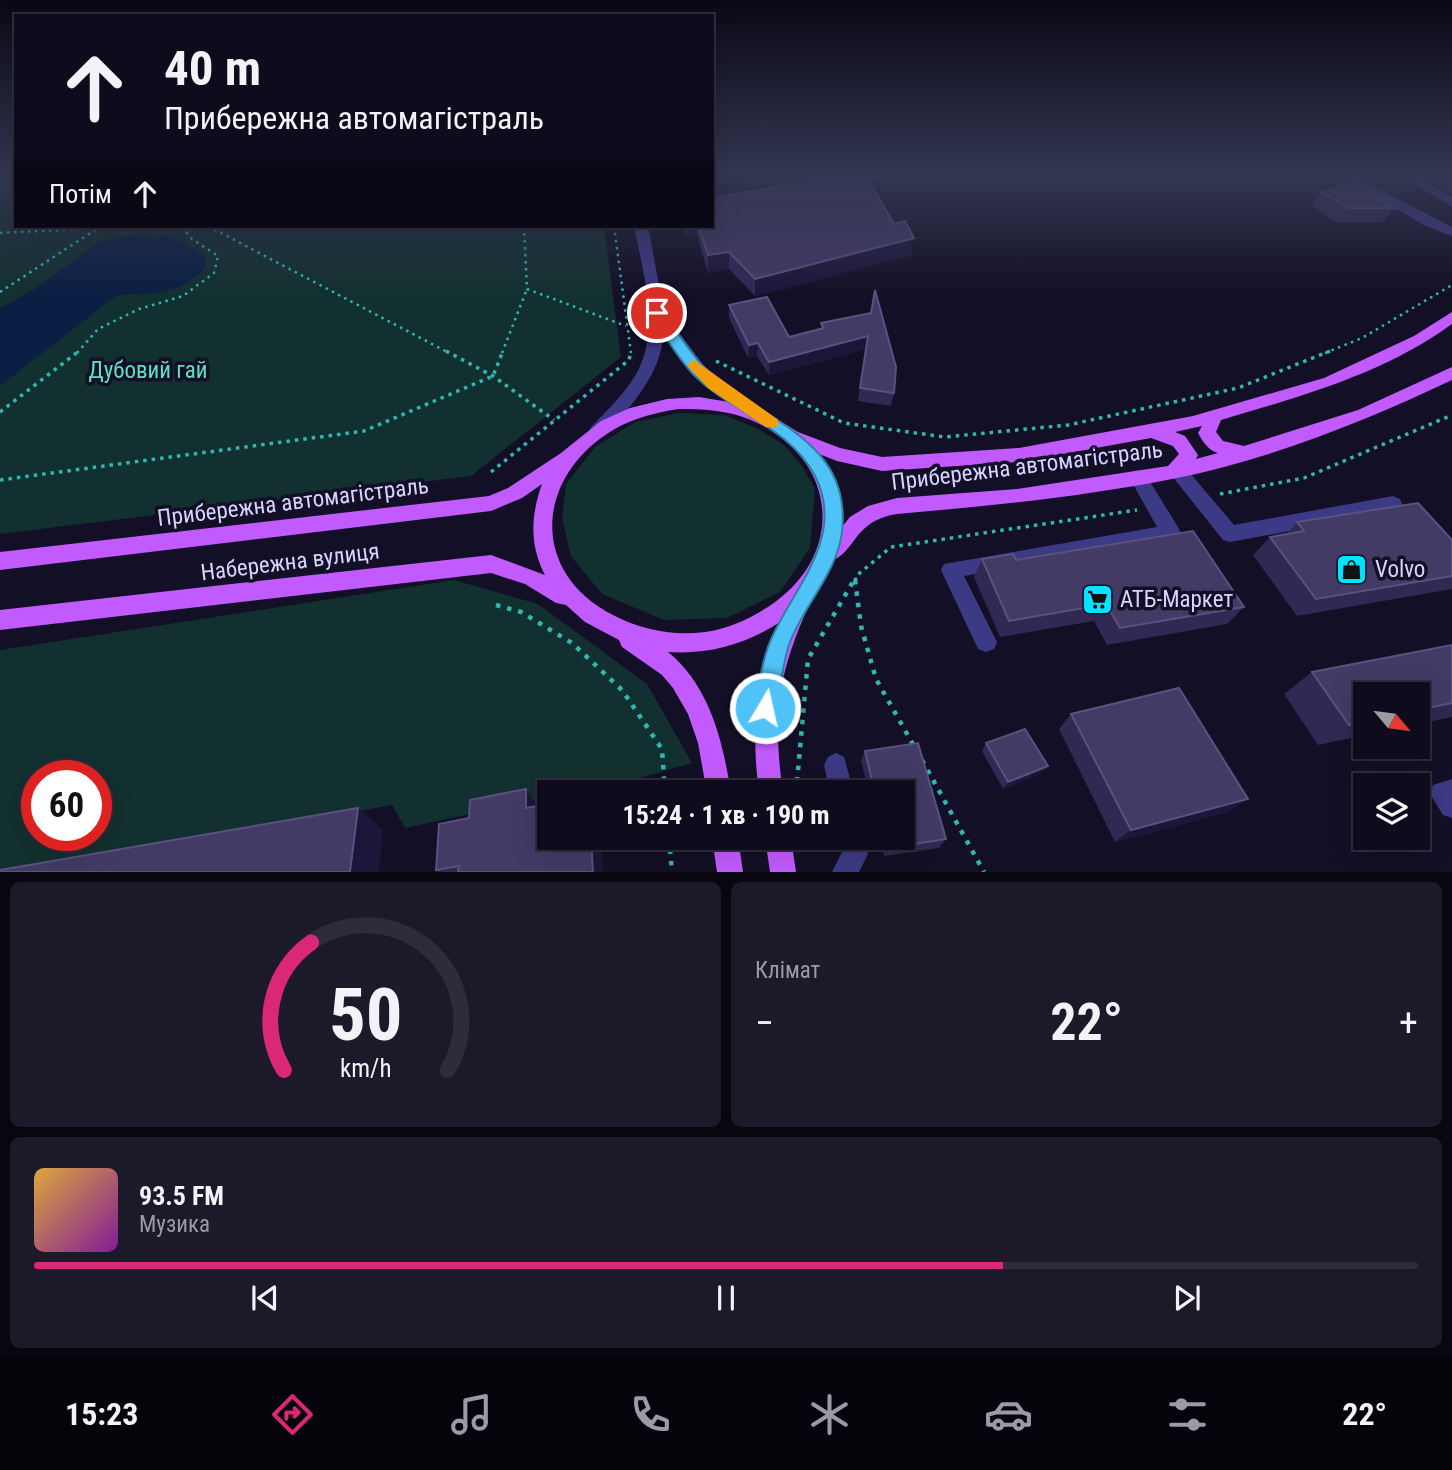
<!DOCTYPE html>
<html lang="uk">
<head>
<meta charset="utf-8">
<style>
	:root { --surface:#0e0b1c; --page:#1c1929; --text:#f1f3f6; --muted:#9b9ba3; --line:#2e2b3b; --accent:#db2777 }
	body { margin:0; font-family:"Roboto Condensed",sans-serif; background:var(--page); color:var(--text); height:100vh; display:flex; flex-direction:column; font-size:26px; white-space:nowrap }
	* { box-sizing:border-box; margin:0 }
	p { font-size:23px; color:var(--muted) }
	.icon { flex:none; width:38px; height:38px; fill:none; stroke:currentColor; stroke-width:2; stroke-linecap:round; stroke-linejoin:round }
	.map { position:relative; height:872px; overflow:hidden }
	.sheet { display:flex; flex-direction:column; gap:10px; padding:10px; background:#08060f; flex:1 }
	.sheet>* { flex:none }
	.hud { position:absolute; left:14px; top:14px; width:700px; height:214px; border-radius:0px; box-shadow:0 7px 28px #0002,0 0 0 2px var(--line); background:#0e0b1c; color:var(--text); overflow:hidden }
	.needle { width:46px; rotate:119deg }
	.buttons { position:absolute; left:1353px; top:682px; display:grid; gap:14px }
	.buttons a { display:grid; place-items:center; width:77px; height:77px; border-radius:0px; background:var(--surface); box-shadow:0 7px 28px #0002,0 0 0 2px var(--line); font-size:35px }
	.speed { position:absolute; left:21px; top:760px; display:flex; gap:14px; font-size:35px; font-weight:700; text-align:center }
	.speed>* { display:grid; place-content:center; width:91px; height:91px; border-radius:50%; background:var(--surface); box-shadow:0 7px 28px #0002,0 0 0 2px var(--line); line-height:1 }
	.speed .limit { border:10px solid #d22; background:#fff; color:#111 }
	.pin { position:absolute; display:grid; place-items:center; width:60px; height:60px; color:#fff; margin:-30px; border:4px solid #fff; border-radius:50%; box-shadow:0 2px 7px #0007 }
	.me { position:absolute; width:77px; margin:-38px; rotate:9deg; stroke-linejoin:round; filter:drop-shadow(0 0 5px #0008) }
	.turn { display:flex; align-items:center; gap:24px; height:147px; padding:0 35px; font-size:32px }
	.turn .icon { width:91px; height:91px; stroke-width:2.5 }
	.turn b { display:block; font-size:49px; line-height:60px }
	.then { display:flex; align-items:center; height:66px; padding:0 35px; background:#0003; gap:14px; font-size:26px }
	.big { font-size:52px; font-weight:700; line-height:1.1 }
	.sheet .tile { flex:1; display:flex; flex-direction:column; justify-content:center; gap:10px; min-width:0; padding:0 24px; border-radius:10px; background:var(--page) }
	.sheet .dial { align-items:center; gap:0 }
	.dial svg { height:182px; overflow:visible; fill:none; stroke:var(--line); stroke-width:7; stroke-linecap:round; text-anchor:middle }
	.dial text { fill:var(--text); stroke:none }
	.song { display:flex; align-items:center; gap:21px }
	.cover { width:84px; height:84px; border-radius:10px; background:linear-gradient(135deg,hsl(40 70% 55%),hsl(290 70% 35%)) }
	.played { height:7px; border-radius:4px; background:linear-gradient(90deg,var(--accent) 70%,var(--line) 70%) }
	.keys { display:flex; justify-content:space-around; direction:ltr }
	.heat { display:flex; justify-content:space-between; align-items:center; font-size:38px; direction:ltr }
	.sheet .tiles { flex:1; display:grid; gap:10px; grid-template-columns:1fr 1fr }
	.tile:last-child { grid-column:span 2 }
	.trip { position:absolute; left:537px; top:780px; width:378px; height:70px; border-radius:0px; background:var(--surface); box-shadow:0 7px 28px #0002,0 0 0 2px var(--line); font-weight:700; line-height:70px; text-align:center }
	.tabs { display:flex; height:112px; justify-content:space-around; align-items:center; background:#06040b; color:var(--muted) }
	.tabs .icon { width:49px; height:49px }
	.tabs .current { color:var(--accent) }
	.tabs b { font-size:32px; color:var(--text) }
	.map>svg:first-child { display:block }
</style>
</head>
<body>
<div class="map">
<svg width="1452" height="872" viewBox="0 0 1452 872">
	<rect width="100%" height="100%" fill="#130f26"/>
	<g fill="#12302f" fill-rule="evenodd">
		<path d="M0,173H16V226H604L621,357L471,476L0,534Z"/>
		<path d="M678,413L724,415L759,429L784,445L802,466L815,489L810,548L780,592L727,618L664,620L602,594L571,556L562,519L566,484L595,447L635,422Z"/>
		<path d="M454,580L538,604L647,684L692,763C646,776 597,793 550,793L549,797L405,828L392,805L34,871L0,872V650ZM37,775H96V835H37Z"/>
	</g>
	<path fill="#0a1f44" d="M146,234L152,238L169,235L203,255L206,264L199,275L180,287L157,293L117,295L0,386V308L32,291L102,240Z"/>
	<g fill="none" stroke-linecap="round" stroke-linejoin="round">
		<g stroke="#2fb8b0" stroke-width="2.5" stroke-dasharray="2.5 4.5" stroke-linecap="butt">
			<path d="M208,226L449,353"/>
			<path d="M524,226L527,289L626,326"/>
			<path d="M614,226L631,353"/>
			<path d="M0,233L137,226"/>
			<path d="M0,292L95,230"/>
			<path d="M77,353L98,329L139,309L183,296L214,273L218,256L192,239L181,226"/>
			<path d="M502,353L527,289"/>
			<path d="M1325,353L1362,338L1452,285"/>
		</g>
		<g stroke="#2fb8b0" stroke-width="3.5" stroke-dasharray="3.5 5" stroke-linecap="butt">
			<path d="M446,351L493,376L554,420"/>
			<path d="M716,361L844,423L945,437L1068,425L1238,388L1330,351"/>
			<path d="M0,412L79,351"/>
			<path d="M491,472L629,360L631,351"/>
			<path d="M0,480L364,431L493,376L503,351"/>
			<path d="M1220,494L1304,478L1452,415"/>
			<path d="M856,581L855,577L891,547L1137,510"/>
		</g>
		<g stroke="#2fb8b0" stroke-width="4.5" stroke-dasharray="4.5 7" stroke-linecap="butt">
			<path d="M855,580L861,626L876,679L915,748"/>
			<path d="M496,605L521,612L572,643L622,690L662,749L665,793"/>
			<path d="M922,760L984,872"/>
			<path d="M796,793L808,659L854,580"/>
			<path d="M669,838L672,872"/>
		</g>
		<g fill="#3d3a85" fill-rule="evenodd">
			<path d="M1334,173H1348L1452,227V236L1426,226Z"/>
			<path d="M1397,173H1411L1452,197V207Z"/>
			<path d="M634,226H648L664,312L704,366L766,413L769,417L766,421H754L692,374L664,333C660,376 632,405 604,436H592L589,431L592,426C607,411 623,395 635,376C662,331 643,274 634,226Z"/>
			<path d="M1178,464L1184,466L1234,525L1393,496L1400,499L1402,504L1400,509L1393,512L1230,542L1223,540L1172,476L1169,471L1172,466Z"/>
			<path d="M1138,470L1144,472L1178,527L1181,533L1178,539L964,576L997,642L994,649L986,652L978,649L941,570L944,564L1157,527L1129,477L1132,472Z"/>
			<path d="M836,753L844,757L854,793H830L824,765L828,757Z"/>
			<path d="M1452,779V818L1443,815L1430,794L1433,785Z"/>
			<path d="M839,838H865L868,854L859,872H832L842,852Z"/>
		</g>
		<g fill="#c25bff" fill-rule="evenodd">
			<path d="M1452,312V324C1383,374 1302,396 1221,420L1216,432L1223,441L1244,446L1358,410L1452,367V380C1363,422 1269,460 1172,479C1081,497 989,506 897,514C885,516 875,519 865,528C853,538 847,556 832,560L822,581L809,596L811,601C778,672 772,715 783,793H759C751,732 755,679 780,622C747,644 708,655 668,652C710,686 723,742 731,793H707L698,743L688,714L673,688L662,675L622,647L619,640L585,622L566,605L556,603L525,584L491,573L0,630V610L491,555L545,575C529,544 531,515 542,484L522,498L491,511L0,570V552L489,496L508,488L561,453L601,421L630,408L667,399L699,397L741,404L767,413L798,432L840,448L882,457L1019,448L1193,416L1324,378L1414,336ZM678,409C702,409 728,410 751,420C838,457 848,555 768,607C749,619 728,629 705,632C672,636 642,630 613,615C529,572 535,477 613,430C633,418 655,413 678,409ZM1202,426L1198,433C1203,442 1208,450 1218,453L1196,459L1198,455L1185,436L1175,432ZM1151,438L1173,446L1179,454L1168,466L1017,489L897,498L868,506L850,517L841,528C843,500 837,476 819,454L837,461L882,471L1019,462Z"/>
			<path d="M712,838H738L743,872H717Z"/>
			<path d="M765,838H791L796,872H770Z"/>
		</g>
	</g>
	<g fill="#312854">
		<path d="M712,173H732V181L712,182Z"/>
		<path d="M838,173H872L875,192L911,255L755,296L729,269L708,273L697,236L687,238L682,226H712L838,175Z"/>
		<path d="M1415,173H1452V194Z"/>
		<path d="M1321,192L1394,208L1383,222L1338,223L1312,206Z"/>
		<path d="M729,305L789,337L821,329V323L871,313L894,393L891,406L858,401L866,349L769,375L757,356L748,358L729,318Z"/>
		<path d="M1297,522L1452,540V589L1297,616L1253,555L1270,537L1286,535Z"/>
		<path d="M982,559L1016,560L1244,607L1227,624L1107,645L1094,621L1000,637L974,577Z"/>
		<path d="M1452,645V717L1418,724V695H1365V735L1318,745L1284,694L1312,672Z"/>
		<path d="M1071,714L1248,799L1228,812L1115,842L1059,729Z"/>
		<path d="M986,743L1048,766L1041,773L1003,789L982,751Z"/>
		<path d="M865,751L946,839L939,848L884,856L880,838H903V793H869L861,761Z"/>
		<path d="M526,789L536,806L550,838L602,855L603,872H438L436,870L469,818Z"/>
	</g>
	<g fill="#1d163a">
		<path d="M877,178L874,195L869,181Z"/>
		<path d="M687,226H696L697,236L687,238Z"/>
		<path d="M914,238L911,255L755,296V279Z"/>
		<path d="M729,252V269L708,273V255Z"/>
		<path d="M868,336L866,349L769,375V362Z"/>
		<path d="M758,343L757,356L748,358L749,345Z"/>
		<path d="M1048,766L1041,773L1003,789L1008,782Z"/>
		<path d="M526,789L542,817L526,808Z"/>
		<path d="M1248,799L1228,812L1115,842L1131,830Z"/>
		<path d="M358,808L383,830L379,872H350Z"/>
		<path d="M591,838H594L602,855L603,872H593Z"/>
	</g>
	<g fill="#433a66" stroke="#5a527e" stroke-width="2">
		<path d="M841,173H872L877,178L869,181L894,224L905,221L914,238L755,279L729,252L708,255L698,226H712V198L841,175Z"/>
		<path d="M1352,183L1394,208H1348L1321,192Z"/>
		<path d="M875,290L896,367L894,393L860,388L868,336L769,362L758,343L749,345L729,305L767,297L789,337L824,328L821,323L871,313Z"/>
		<path d="M1418,503L1452,540V576L1316,599L1270,537L1304,531L1297,522Z"/>
		<path d="M1193,531L1244,607L1120,628L1106,604L1009,621L982,559L1013,554L1016,560Z"/>
		<path d="M1452,645V703L1418,710V695H1365V721L1349,725L1312,672Z"/>
		<path d="M1179,688L1248,799L1131,830L1071,714Z"/>
		<path d="M1025,729L1048,766L1008,782L986,743Z"/>
		<path d="M918,743L946,839L889,848L887,838H903V793H875L865,751Z"/>
		<path d="M526,789V808L550,804V838H591L593,872H458L459,866L436,870L439,824L469,818L470,800Z"/>
		<path d="M358,808L350,872H0V870Z"/>
	</g>
	<linearGradient id="sky" x2="0" y2="1"><stop stop-color="#0a0815"/><stop offset="0.59" stop-color="#333752"/><stop offset="1" stop-color="#333752" stop-opacity="0"/></linearGradient>
	<rect width="1452" height="295" fill="url(#sky)"/>
	<path fill="#4fc3f7" stroke="#337fa1" stroke-width="2" d="M657,308L662,310C675,328 687,349 703,366C754,420 853,435 842,532C837,573 804,605 790,642C781,666 782,692 773,715L765,718L758,715C754,705 757,694 759,684C762,666 766,648 774,633C798,583 845,534 815,476C790,427 730,412 693,374C677,357 663,333 650,313Z"/>
	<path fill="#f59e0b" d="M694,360L777,419L779,423L777,427H766L708,388L687,365Z"/>
	<defs>
		<symbol id="shop-square" viewBox="-11 -11 22 22"><rect x="-9" y="-9" width="18" height="18" rx="4" fill="#00e5ff" stroke="#130f26"/><path d="M-5-2.5h2.3a2.7 3.5 0 0 1 5.4 0H5L5.5 6h-11ZM-1.5-2.5h3a1.5 2.3 0 0 0-3 0Z" fill="#111"/></symbol>
		<symbol id="supermarket-square" viewBox="-11 -11 22 22"><rect x="-9" y="-9" width="18" height="18" rx="4" fill="#00e5ff" stroke="#130f26"/><path d="M-6-5.5h2.5l.6 2H6L4.5 2H-2.5L-4.4-4H-6ZM-1.5 3.2a1.3 1.3 0 1 0 .1 0ZM3 3.2a1.3 1.3 0 1 0 .1 0Z" fill="#111"/></symbol>
	</defs>
	<g fill-rule="evenodd">
		<use href="#shop-square" x="1334" y="552" width="35" height="35"/>
		<use href="#supermarket-square" x="1080" y="582" width="35" height="35"/>
	</g>
	<g text-anchor="middle" dominant-baseline="central" stroke-width="7" stroke-linejoin="round" paint-order="stroke">
		<g font-size="23" fill="#5fe0c0" stroke="#130f26">
			<text x="148" y="370">Дубовий гай</text>
		</g>
		<g font-size="23" fill="#d9d4ff" stroke="#130f26">
			<text transform="translate(1027 466) rotate(-7)">Прибережна автомагістраль</text>
			<text transform="translate(293 502) rotate(-7)">Прибережна автомагістраль</text>
			<text transform="translate(290 562) rotate(-7)">Набережна вулиця</text>
		</g>
		<g font-size="23" fill="#d9d4ff" stroke="#130f26" text-anchor="start">
			<text x="1375" y="569">Volvo</text>
			<text x="1120" y="599">АТБ-Маркет</text>
		</g>
	</g>
</svg>
<div class="buttons">
<a><svg class="needle" viewBox="-14 -14 28 28"><path d="M0-13l5 13h-10z" fill="#e53935"/><path d="M0 13l5-13h-10z" fill="#9b9ba3"/></svg></a>
<a><svg class="icon" aria-label="layers" viewBox="0 0 24 24"><path d="M12 4l9 5-9 5-9-5zM3 14l9 5 9-5"/></svg></a>
</div>
<div class="speed"><div class="limit">60</div></div>
<div class="pin" style="left:657px;top:313px;background:#d93025"><svg class="icon" aria-label="arrive" viewBox="0 0 24 24"><path d="M6 21V4h12l-3 4 3 4H6"/></svg></div>
<svg class="me" style="left:765px;top:708px" viewBox="-20 -20 40 40"><circle r="17" fill="#4fc3f7" stroke="#fff" stroke-width="3"/><path d="M0-11L8 9 0 5-8 9z" fill="#fff"/></svg>
<div class="trip">15:24 · 1 хв · 190 m</div>
<div class="hud">
<div class="turn"><svg class="icon" aria-label="ahead" viewBox="0 0 24 24"><path d="M12 20V5M6 11l6-6 6 6"/></svg><div><b>40 m</b>Прибережна автомагістраль</div></div>
<div class="then">Потім<svg class="icon" aria-label="ahead" viewBox="0 0 24 24"><path d="M12 20V5M6 11l6-6 6 6"/></svg></div>
</div>
</div>
<section class="sheet">
<div class="tiles">
<div class="tile dial"><svg viewBox="0 0 100 80">
<path d="M14 69A42 42 0 1 1 86 69"/>
<path d="M14 69A42 42 0 0 1 26 13" stroke="#db2777"/>
<text x="50" y="56" font-size="32" font-weight="700">50</text>
<text x="50" y="72" font-size="11">km/h</text>
</svg></div>
<div class="tile"><p>Клімат</p>
<div class="heat"><a>−</a><b class="big">22°</b><a>+</a></div>
</div>
<div class="tile">
<div class="song"><i class="cover"></i><div><b>93.5 FM</b><p>Музика</p></div></div>
<div class="played"></div>
<div class="keys"><svg class="icon" aria-label="previous" viewBox="0 0 24 24"><path d="M18 5L8 12l10 7zM5 5v14"/></svg><svg class="icon" aria-label="pause" viewBox="0 0 24 24"><path d="M8 5v14M16 5v14"/></svg><svg class="icon" aria-label="next" viewBox="0 0 24 24"><path d="M6 5l10 7-10 7zM19 5v14"/></svg></div>
</div>
</div>
</section>
<nav class="tabs">
<b>15:23</b>
<svg class="icon current" aria-label="directions" viewBox="0 0 24 24"><path d="M12 3l9 9-9 9-9-9zM9 14v-3h6M13 9l2 2-2 2"/></svg>
<svg class="icon" aria-label="music" viewBox="0 0 24 24"><path d="M9 18V5l10-2v13"/><circle cx="6" cy="18" r="3"/><circle cx="16" cy="16" r="3"/></svg>
<svg class="icon" aria-label="phone" viewBox="0 0 24 24"><path d="M5 4h4l2 5-3 2q2 4 5 5l2-3 5 2v4C11 20 4 13 5 4z"/></svg>
<svg class="icon" aria-label="climate" viewBox="0 0 24 24"><path d="M12 3v18M4 7l16 10M4 17L20 7"/></svg>
<svg class="icon" aria-label="car" viewBox="0 0 24 24"><path d="M5 17H2v-5l4-1 3-4h7l3 4 3 1v5h-3M9 17h6M6 11h13"/><circle cx="7" cy="17" r="2"/><circle cx="17" cy="17" r="2"/></svg>
<svg class="icon" aria-label="filters" viewBox="0 0 24 24"><path d="M4 7h16M4 17h16"/><circle cx="9" cy="7" r="2"/><circle cx="15" cy="17" r="2"/></svg>
<b>22°</b>
</nav>
</body>
</html>
